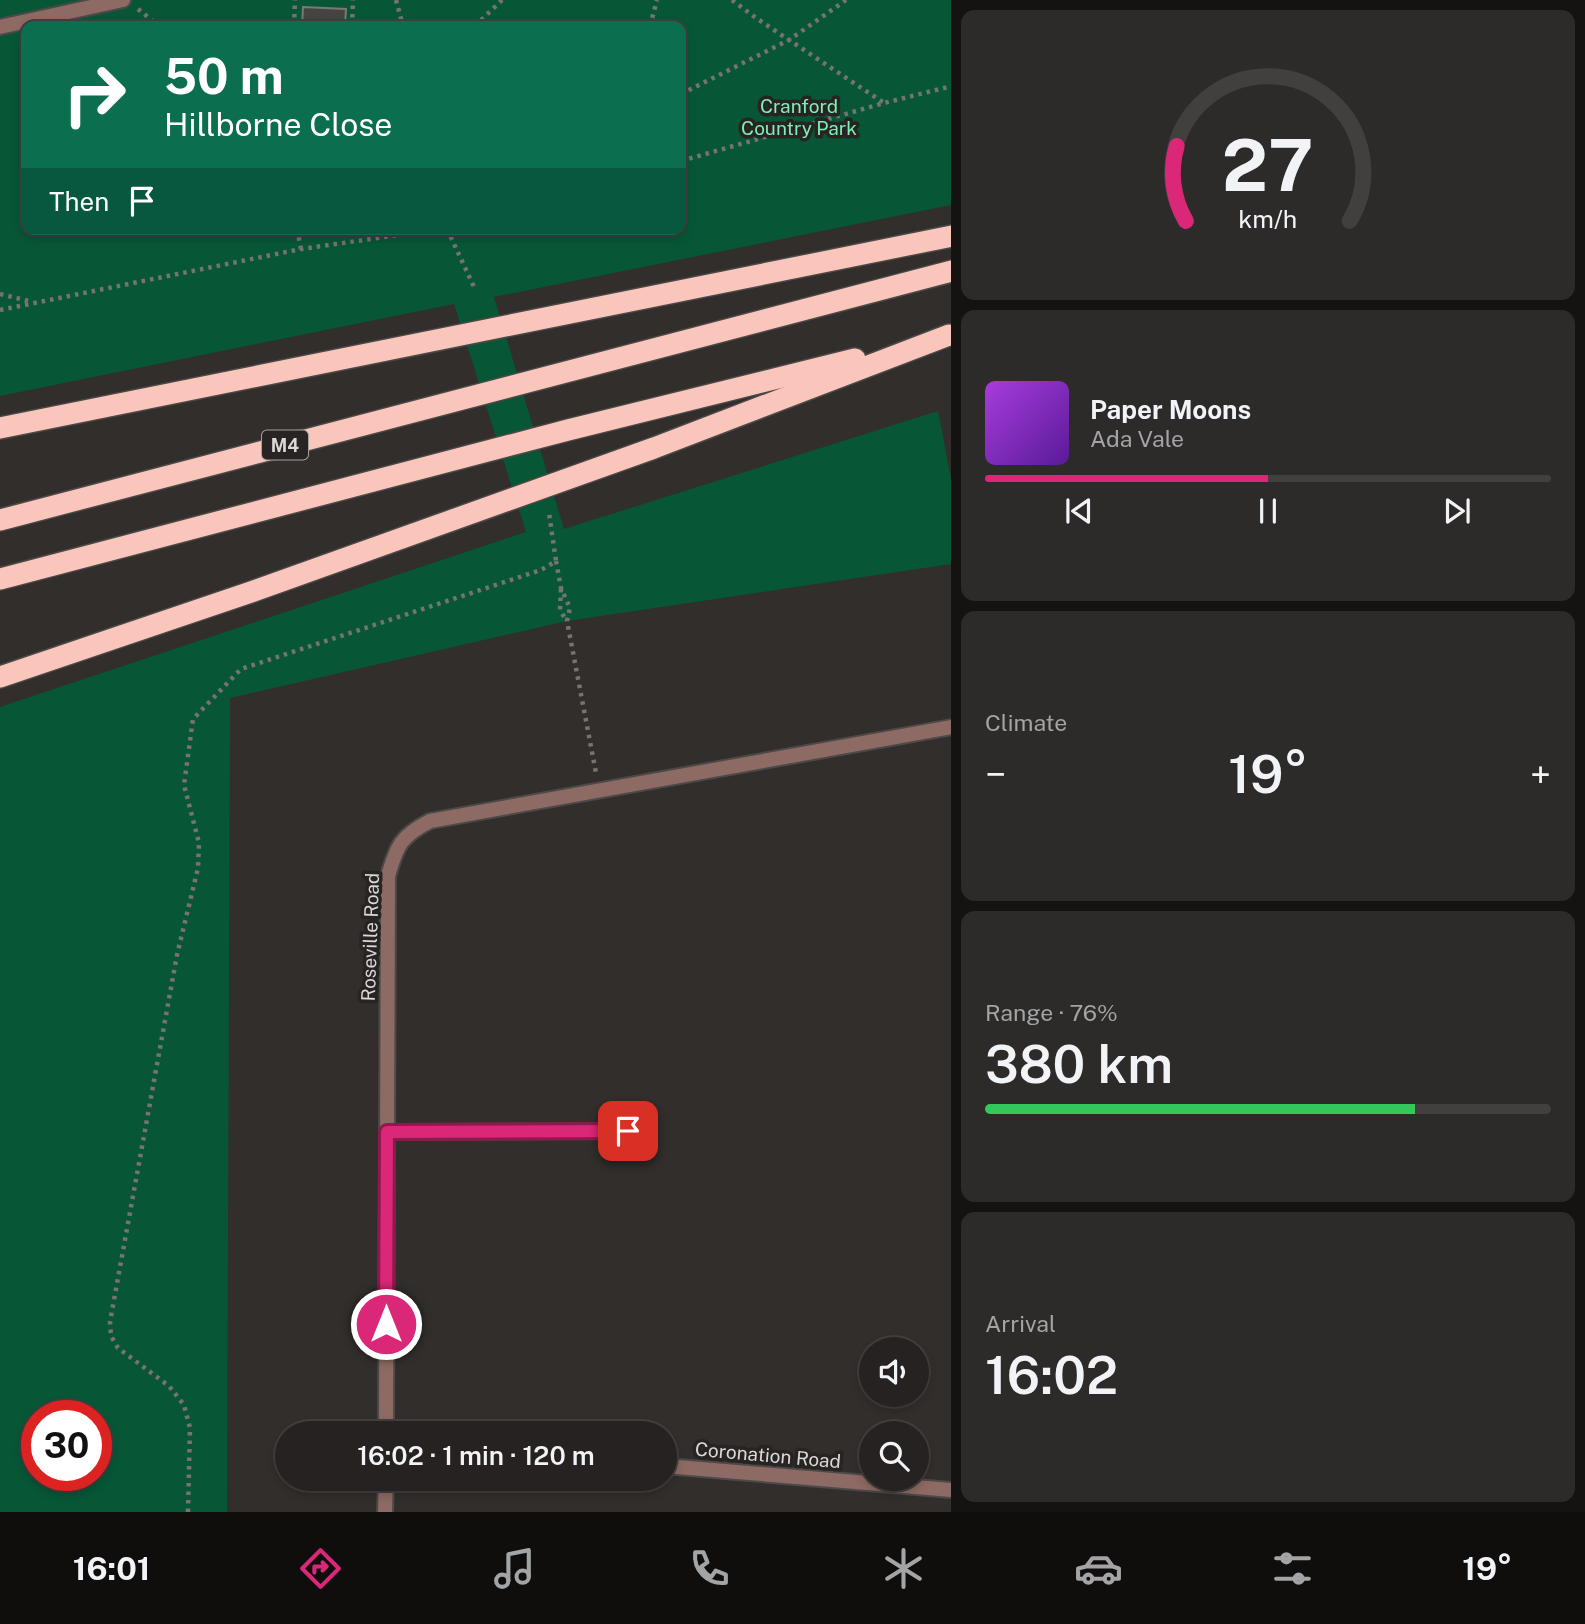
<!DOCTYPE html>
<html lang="en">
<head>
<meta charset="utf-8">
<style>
	:root { --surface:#252221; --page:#2d2a2a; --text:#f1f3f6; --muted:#a3a4a5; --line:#423f3f; --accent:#db2777 }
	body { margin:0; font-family:"Public Sans",sans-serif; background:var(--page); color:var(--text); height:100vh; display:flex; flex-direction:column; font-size:26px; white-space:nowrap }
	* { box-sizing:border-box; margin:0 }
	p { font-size:23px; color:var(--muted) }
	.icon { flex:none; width:38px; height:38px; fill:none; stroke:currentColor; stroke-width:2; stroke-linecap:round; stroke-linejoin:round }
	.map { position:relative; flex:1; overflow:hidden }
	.details { display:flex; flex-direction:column; gap:10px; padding:10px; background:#141312; width:634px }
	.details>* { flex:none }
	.hud { position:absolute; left:21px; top:21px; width:665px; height:214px; border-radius:14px; box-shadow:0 4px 10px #0003,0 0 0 2px var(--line); background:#0b6e4f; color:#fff; overflow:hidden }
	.controls { position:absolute; left:859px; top:1337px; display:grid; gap:14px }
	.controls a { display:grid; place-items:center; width:70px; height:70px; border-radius:50%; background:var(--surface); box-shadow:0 4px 10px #0003,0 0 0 2px var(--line); font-size:35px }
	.speed { position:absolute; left:21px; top:1400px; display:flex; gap:14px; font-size:35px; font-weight:700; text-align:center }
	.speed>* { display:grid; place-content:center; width:91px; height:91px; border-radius:50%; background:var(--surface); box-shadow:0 4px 10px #0003,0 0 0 2px var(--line); line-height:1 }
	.speed .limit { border:10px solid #d22; background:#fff; color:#111 }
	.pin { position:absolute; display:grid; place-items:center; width:60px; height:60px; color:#fff; margin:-30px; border-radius:14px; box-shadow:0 4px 10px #0006 }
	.me { position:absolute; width:77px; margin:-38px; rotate:0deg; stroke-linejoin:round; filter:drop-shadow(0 0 5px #0008) }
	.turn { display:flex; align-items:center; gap:24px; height:147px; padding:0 28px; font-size:32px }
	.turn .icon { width:91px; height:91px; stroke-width:2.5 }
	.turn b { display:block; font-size:49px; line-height:60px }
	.then { display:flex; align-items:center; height:66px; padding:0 28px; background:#0003; gap:14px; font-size:26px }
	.big { font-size:52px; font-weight:600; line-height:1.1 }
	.details .tile { flex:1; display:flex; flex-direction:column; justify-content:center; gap:10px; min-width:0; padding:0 24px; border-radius:14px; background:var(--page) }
	.details .dial { align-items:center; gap:0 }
	.dial svg { height:182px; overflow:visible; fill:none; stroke:var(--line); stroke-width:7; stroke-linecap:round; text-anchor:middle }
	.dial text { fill:var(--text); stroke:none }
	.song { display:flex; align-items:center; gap:21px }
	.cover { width:84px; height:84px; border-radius:10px; background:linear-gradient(135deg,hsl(280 70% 55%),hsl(270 70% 35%)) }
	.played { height:7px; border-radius:4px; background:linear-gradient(90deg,var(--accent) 50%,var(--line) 50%) }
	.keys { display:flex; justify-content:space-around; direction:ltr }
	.heat { display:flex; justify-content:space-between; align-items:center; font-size:38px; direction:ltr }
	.charge { height:10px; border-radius:5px; background:linear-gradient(90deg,#34c759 76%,var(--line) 0) }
	.trip { position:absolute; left:275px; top:1421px; width:402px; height:70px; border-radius:35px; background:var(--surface); box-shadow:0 4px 10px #0003,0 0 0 2px var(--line); font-weight:600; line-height:70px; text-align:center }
	.tabs { display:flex; height:112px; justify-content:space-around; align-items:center; background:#0f0e0d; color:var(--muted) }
	.tabs .icon { width:49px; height:49px }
	.tabs .current { color:var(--accent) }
	.tabs b { font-size:32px; color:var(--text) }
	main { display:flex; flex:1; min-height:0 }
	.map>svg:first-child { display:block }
</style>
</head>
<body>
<main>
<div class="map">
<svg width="952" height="1512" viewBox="0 0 952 1512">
	<rect width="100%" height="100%" fill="#312e2c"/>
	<path fill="#075737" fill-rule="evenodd" d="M0,0H951V205L494,297L564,529L938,411L951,479V564L567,621L230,698L227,1512H0V707L526,532L454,304L0,396ZM26,26H681V229H26ZM37,1416H96V1475H37Z"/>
	<path fill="#464442" stroke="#7b7875" stroke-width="2" d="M303,7L346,9L345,26H302Z"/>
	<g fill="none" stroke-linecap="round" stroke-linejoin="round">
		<defs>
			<g id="minor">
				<path d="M0,27L123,0"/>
				<path d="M387,1132L628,1131"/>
				<path d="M386,1433L388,876C397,845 401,836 430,821L952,727"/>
				<path d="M665,1466L952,1490"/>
				<path d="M385,1512L386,1479"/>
			</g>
			<g id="motorway">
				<path d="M0,428L952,236"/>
				<path d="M0,520L952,271"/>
				<path d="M0,579L568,430L855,359"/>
				<path d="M0,677L251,592L654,448L949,335"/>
			</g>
		</defs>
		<use href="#minor" stroke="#4c4948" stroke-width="18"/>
		<use href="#motorway" stroke="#4c4948" stroke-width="24"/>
		<g stroke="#767372" stroke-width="4.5" stroke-dasharray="3.5 5" stroke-linecap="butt">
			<path d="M396,0L403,26"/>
			<path d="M732,0L756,18L884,103"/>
			<path d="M138,9L159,26"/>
			<path d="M294,26L295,0"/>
			<path d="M352,26L353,0"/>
			<path d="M475,26L502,0"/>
			<path d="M650,26L657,0"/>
			<path d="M681,94L789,40L846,0"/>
			<path d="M681,161L884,103L952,86"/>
			<path d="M297,229L301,249"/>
			<path d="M447,229L475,289"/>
			<path d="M0,294L33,302"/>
			<path d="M0,310L301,249L440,229"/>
			<path d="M556,561L561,588L570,608L567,621L596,773"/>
			<path d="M561,589L560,610L566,620"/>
			<path d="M188,1512L190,1428L184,1405L169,1386L118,1348L111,1336L110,1322L177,955L198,868L199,843L184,785L193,719L241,669L541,570L556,561L549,513"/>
		</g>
		<use href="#minor" stroke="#8d6a63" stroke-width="14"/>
		<use href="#motorway" stroke="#fac6bb" stroke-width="21"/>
	</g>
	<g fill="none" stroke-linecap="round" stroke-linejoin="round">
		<defs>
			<path id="route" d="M386,1324L387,1132L628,1131"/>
		</defs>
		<use href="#route" stroke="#8e194d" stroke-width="18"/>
		<use href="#route" stroke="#db2777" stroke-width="12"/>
	</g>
	<g text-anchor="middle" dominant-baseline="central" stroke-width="7" stroke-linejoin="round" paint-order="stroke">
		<rect fill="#272423" stroke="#a5a3a2" stroke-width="2" x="262" y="430.5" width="46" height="29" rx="5"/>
		<g font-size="18" font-weight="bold" fill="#dbd9d8">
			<text x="285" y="445">M4</text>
		</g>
		<g font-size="19" fill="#7eefb5" stroke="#272423">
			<text x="799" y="106">Cranford<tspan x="799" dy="22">Country Park</tspan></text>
		</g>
		<g font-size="19" fill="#dbd9d8" stroke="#272423">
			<text transform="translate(370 937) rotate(-88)">Roseville Road</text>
			<text transform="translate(768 1455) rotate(5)">Coronation Road</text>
		</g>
	</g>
</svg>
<div class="controls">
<a><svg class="icon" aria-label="sound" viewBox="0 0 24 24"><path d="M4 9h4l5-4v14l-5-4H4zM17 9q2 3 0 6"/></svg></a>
<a><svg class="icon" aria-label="search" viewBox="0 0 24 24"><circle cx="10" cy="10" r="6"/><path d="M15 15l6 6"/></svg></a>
</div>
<div class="speed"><div class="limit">30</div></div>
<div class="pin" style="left:628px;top:1131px;background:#d93025"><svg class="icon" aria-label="arrive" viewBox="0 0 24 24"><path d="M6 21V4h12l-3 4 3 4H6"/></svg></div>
<svg class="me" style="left:386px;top:1324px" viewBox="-20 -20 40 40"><circle r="17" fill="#db2777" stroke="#fff" stroke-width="3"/><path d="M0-11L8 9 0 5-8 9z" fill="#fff"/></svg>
<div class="trip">16:02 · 1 min · 120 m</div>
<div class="hud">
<div class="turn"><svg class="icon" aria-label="right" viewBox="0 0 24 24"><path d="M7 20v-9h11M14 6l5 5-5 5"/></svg><div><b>50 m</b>Hillborne Close</div></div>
<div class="then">Then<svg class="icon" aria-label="arrive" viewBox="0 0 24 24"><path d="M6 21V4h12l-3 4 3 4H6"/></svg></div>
</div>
</div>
<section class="details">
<div class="tile dial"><svg viewBox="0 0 100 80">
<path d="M14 69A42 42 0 1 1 86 69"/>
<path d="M14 69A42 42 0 0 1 10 36" stroke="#db2777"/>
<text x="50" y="56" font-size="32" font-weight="700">27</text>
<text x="50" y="72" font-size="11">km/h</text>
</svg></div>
<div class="tile">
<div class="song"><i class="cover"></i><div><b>Paper Moons</b><p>Ada Vale</p></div></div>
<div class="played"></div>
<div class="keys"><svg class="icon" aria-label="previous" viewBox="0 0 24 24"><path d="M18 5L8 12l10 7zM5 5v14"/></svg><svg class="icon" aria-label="pause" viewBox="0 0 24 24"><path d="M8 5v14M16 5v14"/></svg><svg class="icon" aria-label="next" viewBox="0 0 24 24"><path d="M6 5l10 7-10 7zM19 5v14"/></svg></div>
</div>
<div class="tile"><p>Climate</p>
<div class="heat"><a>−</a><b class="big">19°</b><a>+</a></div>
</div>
<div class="tile"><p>Range · 76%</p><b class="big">380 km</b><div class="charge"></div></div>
<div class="tile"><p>Arrival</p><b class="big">16:02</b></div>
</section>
</main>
<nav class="tabs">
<b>16:01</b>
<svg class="icon current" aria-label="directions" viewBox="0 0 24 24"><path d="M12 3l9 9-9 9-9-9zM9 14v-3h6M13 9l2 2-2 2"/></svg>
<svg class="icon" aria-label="music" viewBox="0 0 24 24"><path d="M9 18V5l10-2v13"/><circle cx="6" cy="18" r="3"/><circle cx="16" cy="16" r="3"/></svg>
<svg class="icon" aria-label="phone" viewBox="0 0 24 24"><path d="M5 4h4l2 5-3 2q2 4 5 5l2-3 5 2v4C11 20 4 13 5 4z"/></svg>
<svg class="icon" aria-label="climate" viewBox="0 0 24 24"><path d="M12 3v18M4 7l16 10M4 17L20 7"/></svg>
<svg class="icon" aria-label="car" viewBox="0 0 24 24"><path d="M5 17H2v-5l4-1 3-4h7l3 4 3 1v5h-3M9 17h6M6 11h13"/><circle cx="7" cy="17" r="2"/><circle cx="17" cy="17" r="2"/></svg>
<svg class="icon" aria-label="filters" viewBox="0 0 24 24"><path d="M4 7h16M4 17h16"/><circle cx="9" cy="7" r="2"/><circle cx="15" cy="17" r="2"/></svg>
<b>19°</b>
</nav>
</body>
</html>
